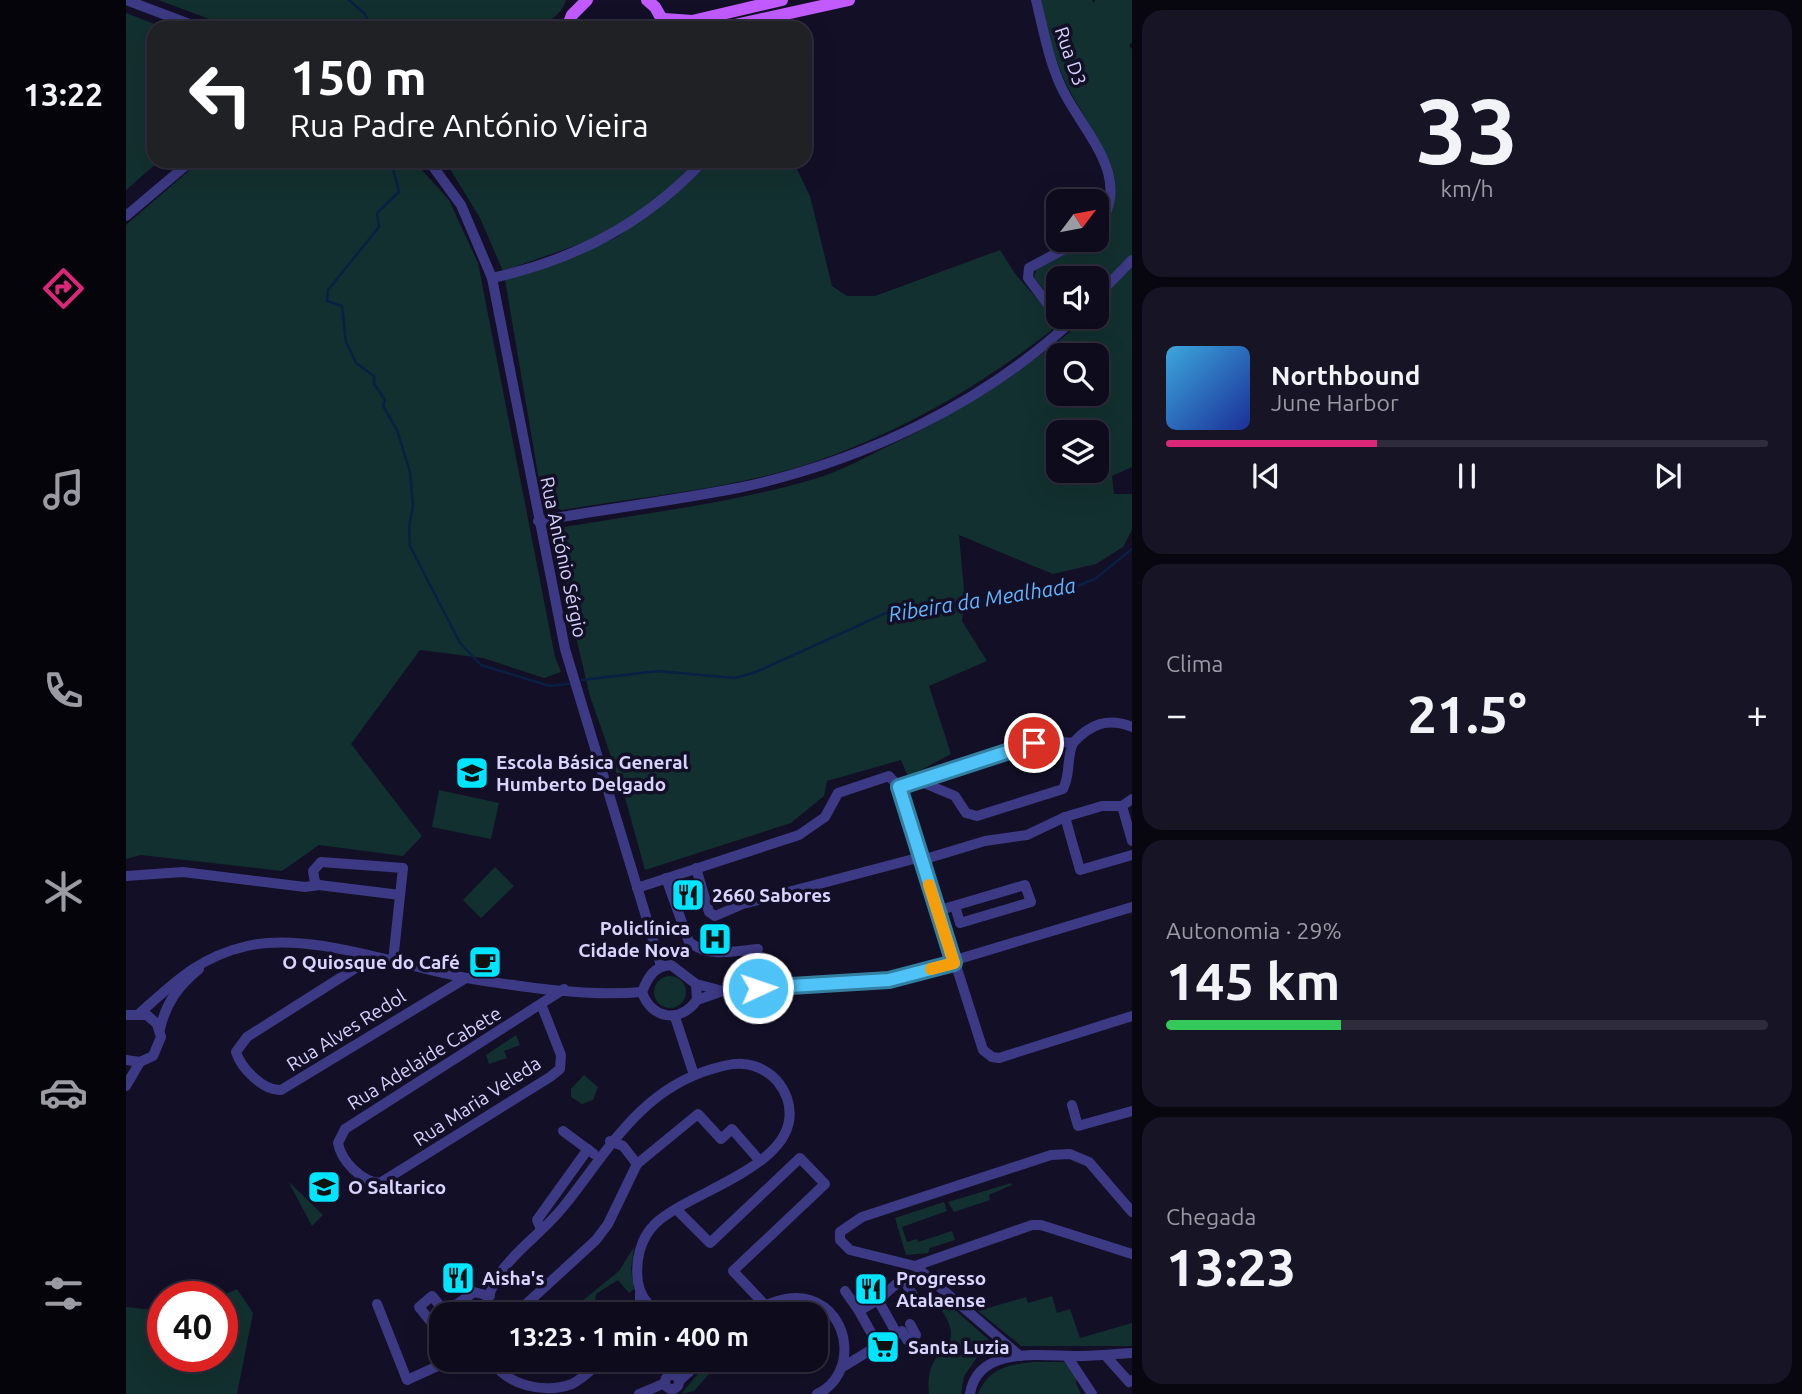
<!DOCTYPE html>
<html lang="pt">
<head>
<meta charset="utf-8">
<style>
	:root { --surface:#0e0b1c; --page:#171425; --text:#f1f3f6; --muted:#9b9ba3; --line:#2e2b3b; --accent:#db2777 }
	body { margin:0; font-family:Ubuntu,sans-serif; background:var(--page); color:var(--text); height:100vh; display:flex; flex-direction:column; font-size:26px; white-space:nowrap }
	* { box-sizing:border-box; margin:0 }
	p { font-size:23px; color:var(--muted) }
	.icon { flex:none; width:38px; height:38px; fill:none; stroke:currentColor; stroke-width:2; stroke-linecap:round; stroke-linejoin:round }
	.map { position:relative; flex:1; overflow:hidden }
	.drawer { display:flex; flex-direction:column; gap:10px; padding:10px; background:#08060f; width:670px }
	.drawer>* { flex:none }
	.guide { position:absolute; left:21px; top:21px; width:665px; height:147px; border-radius:21px; box-shadow:0 7px 28px #0002,0 0 0 2px var(--line); background:#202124; color:#fff; overflow:hidden }
	.needle { width:46px; rotate:58deg }
	.fabs { position:absolute; left:920px; top:189px; display:grid; gap:14px }
	.fabs a { display:grid; place-items:center; width:63px; height:63px; border-radius:14px; background:var(--surface); box-shadow:0 7px 28px #0002,0 0 0 2px var(--line); font-size:35px }
	.speed { position:absolute; left:21px; top:1281px; display:flex; gap:14px; font-size:35px; font-weight:700; text-align:center }
	.speed>* { display:grid; place-content:center; width:91px; height:91px; border-radius:50%; background:var(--surface); box-shadow:0 7px 28px #0002,0 0 0 2px var(--line); line-height:1 }
	.speed .limit { border:10px solid #d22; background:#fff; color:#111 }
	.pin { position:absolute; display:grid; place-items:center; width:60px; height:60px; color:#fff; margin:-30px; border:4px solid #fff; border-radius:50%; box-shadow:0 2px 7px #0007 }
	.me { position:absolute; width:77px; margin:-38px; rotate:87deg; stroke-linejoin:round; filter:drop-shadow(0 0 5px #0008) }
	.turn { display:flex; align-items:center; gap:24px; height:147px; padding:0 28px; font-size:32px }
	.turn .icon { width:91px; height:91px; stroke-width:2.5 }
	.turn b { display:block; font-size:49px; line-height:60px }
	.big { font-size:52px; font-weight:600; line-height:1.1 }
	.drawer .widget { flex:1; display:flex; flex-direction:column; justify-content:center; gap:10px; min-width:0; padding:0 24px; border-radius:21px; background:var(--page) }
	.drawer .dial { align-items:center; gap:0 }
	.dial b { font-size:91px; line-height:1 }
	.song { display:flex; align-items:center; gap:21px }
	.cover { width:84px; height:84px; border-radius:10px; background:linear-gradient(135deg,hsl(200 70% 55%),hsl(230 70% 35%)) }
	.played { height:7px; border-radius:4px; background:linear-gradient(90deg,var(--accent) 35%,var(--line) 35%) }
	.keys { display:flex; justify-content:space-around; direction:ltr }
	.heat { display:flex; justify-content:space-between; align-items:center; font-size:38px; direction:ltr }
	.charge { height:10px; border-radius:5px; background:linear-gradient(90deg,#34c759 29%,var(--line) 0) }
	.trip { position:absolute; left:303px; top:1302px; width:399px; height:70px; border-radius:21px; background:var(--surface); box-shadow:0 7px 28px #0002,0 0 0 2px var(--line); font-weight:600; line-height:70px; text-align:center }
	main { display:flex; flex:1; min-height:0 }
	.dock { display:flex; flex-direction:column; width:126px; justify-content:space-around; align-items:center; background:#06040b; color:var(--muted) }
	.dock .icon { width:49px; height:49px }
	.dock .selected { color:var(--accent) }
	.dock b { font-size:32px; color:var(--text) }
	.map>svg:first-child { display:block }
</style>
</head>
<body>
<main>
<nav class="dock">
<b>13:22</b>
<svg class="icon selected" aria-label="directions" viewBox="0 0 24 24"><path d="M12 3l9 9-9 9-9-9zM9 14v-3h6M13 9l2 2-2 2"/></svg>
<svg class="icon" aria-label="music" viewBox="0 0 24 24"><path d="M9 18V5l10-2v13"/><circle cx="6" cy="18" r="3"/><circle cx="16" cy="16" r="3"/></svg>
<svg class="icon" aria-label="phone" viewBox="0 0 24 24"><path d="M5 4h4l2 5-3 2q2 4 5 5l2-3 5 2v4C11 20 4 13 5 4z"/></svg>
<svg class="icon" aria-label="climate" viewBox="0 0 24 24"><path d="M12 3v18M4 7l16 10M4 17L20 7"/></svg>
<svg class="icon" aria-label="car" viewBox="0 0 24 24"><path d="M5 17H2v-5l4-1 3-4h7l3 4 3 1v5h-3M9 17h6M6 11h13"/><circle cx="7" cy="17" r="2"/><circle cx="17" cy="17" r="2"/></svg>
<svg class="icon" aria-label="filters" viewBox="0 0 24 24"><path d="M4 7h16M4 17h16"/><circle cx="9" cy="7" r="2"/><circle cx="15" cy="17" r="2"/></svg>
</nav>
<div class="map">
<svg width="1006" height="1394" viewBox="0 0 1006 1394">
	<rect width="100%" height="100%" fill="#130f26"/>
	<g fill="#12302f" fill-rule="evenodd">
		<path d="M32,0H440C432,26 405,25 382,28H108Z"/>
		<path d="M914,0H966L968,3L969,0H1006V43L1003,45L1006,49V467L986,476L988,494H1006V530L997,547L970,564L927,574L833,535L839,601L836,621L861,661L803,686L825,754L782,777L775,760L701,781L698,796L665,823L519,870L498,794L464,696L428,545L431,533L438,527C522,513 606,503 688,479C712,472 735,460 756,449C829,415 896,373 957,321L954,317H971V278H933V310L908,277L910,270L960,240H971V231C1006,183 970,138 945,93C929,64 921,31 914,0ZM933,355H971V394H933ZM933,432H971V471H933Z"/>
		<path d="M0,13L39,28H28V161H33L0,190Z"/>
		<path d="M74,161H288L323,200L352,263L429,657L435,672L418,678L357,658L294,650L225,744L296,836L277,856L193,845L156,871L15,855L0,859V225Z"/>
		<path d="M319,161H570L548,184L488,232L377,271L354,218Z"/>
		<path d="M581,161H667L684,196L706,286L721,296H749L874,250L890,275L926,315V330C854,386 779,430 691,461C610,489 521,496 436,510L423,505L415,492L379,280L490,238L556,188Z"/>
		<path d="M313,790L373,803L365,839L306,827Z"/>
		<path d="M369,867L388,886L355,918L337,900Z"/>
		<circle cx="544" cy="992" r="16"/>
		<path d="M390,1035L394,1045L378,1051L381,1058L363,1064L360,1055Z"/>
		<path d="M458,1075L472,1087L467,1100L456,1104L445,1097V1089Z"/>
		<path d="M162,1181L197,1215L186,1226Z"/>
		<path d="M885,1183L886,1185L863,1195L864,1200L828,1212L822,1202Z"/>
		<path d="M818,1202L821,1211L776,1227L781,1242L791,1239L792,1242L826,1231L829,1240L804,1248L802,1253L780,1255L769,1218Z"/>
		<path d="M508,1247L505,1269L508,1289L503,1293L492,1280L470,1294L468,1309L461,1314H440L493,1271Z"/>
		<path d="M111,1289L127,1313L111,1394H0V1307L37,1311V1356H96V1297H93Z"/>
		<path d="M812,1295L863,1340L838,1376L835,1394H803C802,1382 802,1371 809,1360C815,1350 826,1346 825,1332C824,1318 811,1309 812,1295Z"/>
		<path d="M926,1296L931,1313L944,1309L954,1338L1006,1323V1346H895L852,1311L900,1297L902,1303Z"/>
		<path d="M907,1362H941L951,1377L950,1383L955,1394H852C863,1368 882,1365 907,1362Z"/>
		<path d="M580,1364L585,1372L568,1391L555,1394Z"/>
	</g>
	<g fill="none" stroke-linecap="round" stroke-linejoin="round">
		<g stroke="#0a1f44" stroke-width="2.5">
			<path d="M223,0L239,14L245,28"/>
			<path d="M265,161L273,192L251,213L253,227L202,290L201,301L216,306L220,342L230,363L248,376V384L259,400L257,406L271,430L284,472L287,506L283,527L284,546L334,643L355,665L424,686L443,684"/>
			<path d="M456,680L532,671L609,678L630,672L760,613L820,608L905,591L943,589L969,579L1006,549"/>
		</g>
		<g stroke="#3d3a85" stroke-width="10">
			<path d="M0,0L74,28"/>
			<path d="M910,0C918,32 924,69 941,98C965,140 1006,182 971,228"/>
			<path d="M303,161L335,205L366,278L439,649L535,966"/>
			<path d="M0,216L65,161"/>
			<path d="M366,278C449,260 520,223 577,161"/>
			<path d="M971,296L1006,260"/>
			<path d="M939,327L902,278L903,268L955,240"/>
			<path d="M412,521C478,509 546,501 612,488C735,462 858,404 950,317"/>
			<path d="M793,781L829,796L840,813L851,816L937,789C945,774 940,759 947,743"/>
			<path d="M773,787L928,736L936,742L947,743C964,724 982,717 1006,727"/>
			<path d="M996,806L1006,841"/>
			<path d="M939,817L954,870L1006,855"/>
			<path d="M796,860L859,841L901,835L939,817L976,806H996L1006,799"/>
			<path d="M570,868L583,912L589,916L617,904L795,857"/>
			<path d="M0,876L57,872L179,887L193,885"/>
			<path d="M540,878L563,942C583,958 608,951 632,949"/>
			<path d="M511,888L673,835L699,817L712,793L763,776L773,787L857,1050L866,1057L873,1058L1006,1016"/>
			<path d="M811,911L899,885L905,902L834,923L829,906"/>
			<path d="M247,957L121,1037L110,1052C115,1068 137,1091 155,1090L340,978"/>
			<path d="M267,961L277,868L195,862L187,871L189,882L193,885L274,895"/>
			<path d="M570,984L571,1000C554,1024 525,1019 516,992C522,977 528,966 545,965L570,984L597,991"/>
			<path d="M571,1000L597,991L763,980L1006,907"/>
			<path d="M415,1004L435,1055L434,1069L424,1077L254,1183C236,1182 215,1161 212,1143L219,1129L438,989"/>
			<path d="M14,1013C49,982 73,957 121,946C184,931 277,967 341,978C395,987 462,997 516,992"/>
			<path d="M0,1015H21L31,1024L35,1037L27,1056L14,1062L0,1060"/>
			<path d="M549,1017L568,1075"/>
			<path d="M34,1029C40,1003 52,986 73,969"/>
			<path d="M0,1086L14,1062"/>
			<path d="M946,1105L952,1126L1006,1111"/>
			<path d="M437,1131L468,1154"/>
			<path d="M511,1164L572,1114L595,1139L606,1129L634,1161"/>
			<path d="M550,1209L584,1243L674,1158L699,1184L607,1271L640,1306"/>
			<path d="M415,1229L411,1220L462,1149"/>
			<path d="M789,1266L906,1225H915L1006,1254"/>
			<path d="M719,1291L733,1311"/>
			<path d="M752,1300L777,1278L789,1299"/>
			<path d="M251,1304L281,1380L325,1360"/>
			<path d="M397,1307L470,1240L482,1224L511,1164L497,1146L484,1141"/>
			<path d="M317,1314L348,1292L364,1296"/>
			<path d="M358,1314C368,1259 407,1245 438,1206C482,1151 514,1090 586,1069C600,1065 614,1061 628,1066C643,1071 655,1082 661,1098C683,1163 567,1189 530,1223C514,1238 509,1261 512,1282C515,1299 525,1310 542,1314"/>
			<path d="M514,1314V1293"/>
			<path d="M610,1314C637,1310 657,1292 684,1300C726,1313 731,1376 691,1394"/>
			<path d="M315,1316L306,1323L293,1307L306,1296L319,1312"/>
			<path d="M771,1334L776,1331L781,1340L790,1335L784,1324"/>
			<path d="M979,1355L1003,1382L1006,1380"/>
			<path d="M894,1356L789,1266L724,1250L714,1240V1232L736,1217L925,1155L944,1154L963,1162L1006,1212"/>
			<path d="M941,1356L966,1394"/>
			<path d="M365,1360C382,1386 418,1394 446,1384C458,1378 467,1368 476,1360"/>
			<path d="M597,1360L611,1365L621,1360"/>
			<path d="M715,1368L771,1334L752,1300L733,1311L752,1345"/>
			<circle cx="546" cy="1382" r="7"/>
			<path d="M546,1375L567,1360"/>
			<path d="M553,1381L576,1360"/>
			<path d="M513,1394L539,1383"/>
			<path d="M844,1394C851,1345 917,1356 951,1356C969,1356 988,1354 1006,1353"/>
		</g>
		<g stroke="#c25bff" stroke-width="12">
			<path d="M521,0L529,7L541,28"/>
			<path d="M538,19L566,21L656,0"/>
			<path d="M441,28L446,15L461,0"/>
			<path d="M595,28L723,0"/>
		</g>
	</g>
	<g fill="none" stroke-linecap="round" stroke-linejoin="round">
		<defs>
			<path id="route" d="M632,988L763,980L828,963L773,787L908,743"/>
		</defs>
		<use href="#route" stroke="#337fa1" stroke-width="18"/>
		<use href="#route" stroke="#4fc3f7" stroke-width="12"/>
		<path stroke="#f59e0b" stroke-width="12" d="M803,885L828,963L805,969"/>
	</g>
	<defs>
		<symbol id="school-square" viewBox="-11 -11 22 22"><rect x="-9" y="-9" width="18" height="18" rx="4" fill="#00e5ff" stroke="#130f26"/><path d="M0-5L7-2L0 1L-7-2ZM-4 1L0 2.5L4 1V4Q0 6-4 4Z" fill="#111"/></symbol>
		<symbol id="restaurant-square" viewBox="-11 -11 22 22"><rect x="-9" y="-9" width="18" height="18" rx="4" fill="#00e5ff" stroke="#130f26"/><path d="M-5-6h1v4h1v-4h1v4h1v-4h1v5L-1.5 .5V6h-2V.5L-5-1ZM5-6V6H3V1.5H1.5Q1.5-4 5-6Z" fill="#111"/></symbol>
		<symbol id="hospital-square" viewBox="-11 -11 22 22"><rect x="-9" y="-9" width="18" height="18" rx="4" fill="#00e5ff" stroke="#130f26"/><path d="M-5-5h3v3.5h4V-5h3V5h-3V1.5h-4V5h-3Z" fill="#111"/></symbol>
		<symbol id="cafe-square" viewBox="-11 -11 22 22"><rect x="-9" y="-9" width="18" height="18" rx="4" fill="#00e5ff" stroke="#130f26"/><path d="M-5.5-4.5H6V0H3Q3 3.5 0 3.5H-2.5Q-5.5 3.5-5.5 0ZM3-3.2v2h1.7v-2ZM-6 4.5H4V6H-6Z" fill="#111"/></symbol>
		<symbol id="supermarket-square" viewBox="-11 -11 22 22"><rect x="-9" y="-9" width="18" height="18" rx="4" fill="#00e5ff" stroke="#130f26"/><path d="M-6-5.5h2.5l.6 2H6L4.5 2H-2.5L-4.4-4H-6ZM-1.5 3.2a1.3 1.3 0 1 0 .1 0ZM3 3.2a1.3 1.3 0 1 0 .1 0Z" fill="#111"/></symbol>
	</defs>
	<g fill-rule="evenodd">
		<use href="#school-square" x="327" y="754" width="38" height="38"/>
		<use href="#restaurant-square" x="543" y="876" width="38" height="38"/>
		<use href="#hospital-square" x="570" y="920" width="38" height="38"/>
		<use href="#cafe-square" x="340" y="943" width="38" height="38"/>
		<use href="#school-square" x="179" y="1168" width="38" height="38"/>
		<use href="#restaurant-square" x="313" y="1259" width="38" height="38"/>
		<use href="#restaurant-square" x="726" y="1270" width="38" height="38"/>
		<use href="#supermarket-square" x="738" y="1328" width="38" height="38"/>
	</g>
	<g text-anchor="middle" dominant-baseline="central" stroke-width="7" stroke-linejoin="round" paint-order="stroke">
		<g font-size="19" fill="#d9d4ff" stroke="#130f26">
			<text transform="translate(945 56) rotate(71)">Rua D3</text>
			<text transform="translate(438 557) rotate(78)">Rua António Sérgio</text>
			<text transform="translate(220 1030) rotate(-32)">Rua Alves Redol</text>
			<text transform="translate(298 1058) rotate(-32)">Rua Adelaide Cabete</text>
			<text transform="translate(351 1101) rotate(-33)">Rua Maria Veleda</text>
		</g>
		<g font-size="19" font-weight="bold" fill="#d9d4ff" stroke="#130f26" text-anchor="start">
			<text x="370" y="762">Escola Básica General<tspan x="370" dy="22">Humberto Delgado</tspan></text>
			<text x="586" y="895">2660 Sabores</text>
			<text x="564" y="928" text-anchor="end">Policlínica<tspan x="564" dy="22">Cidade Nova</tspan></text>
			<text x="334" y="962" text-anchor="end">O Quiosque do Café</text>
			<text x="222" y="1187">O Saltarico</text>
			<text x="356" y="1278">Aisha's</text>
			<text x="770" y="1278">Progresso<tspan x="770" dy="22">Atalaense</tspan></text>
			<text x="782" y="1347">Santa Luzia</text>
		</g>
		<g font-size="21" font-style="italic" fill="#62b6ff" stroke="#130f26">
			<text transform="translate(856 599) rotate(-9)">Ribeira da Mealhada</text>
		</g>
	</g>
</svg>
<div class="fabs">
<a><svg class="needle" viewBox="-14 -14 28 28"><path d="M0-13l5 13h-10z" fill="#e53935"/><path d="M0 13l5-13h-10z" fill="#9b9ba3"/></svg></a>
<a><svg class="icon" aria-label="sound" viewBox="0 0 24 24"><path d="M4 9h4l5-4v14l-5-4H4zM17 9q2 3 0 6"/></svg></a>
<a><svg class="icon" aria-label="search" viewBox="0 0 24 24"><circle cx="10" cy="10" r="6"/><path d="M15 15l6 6"/></svg></a>
<a><svg class="icon" aria-label="layers" viewBox="0 0 24 24"><path d="M12 4l9 5-9 5-9-5zM3 14l9 5 9-5"/></svg></a>
</div>
<div class="speed"><div class="limit">40</div></div>
<div class="pin" style="left:908px;top:743px;background:#d93025"><svg class="icon" aria-label="arrive" viewBox="0 0 24 24"><path d="M6 21V4h12l-3 4 3 4H6"/></svg></div>
<svg class="me" style="left:632px;top:988px" viewBox="-20 -20 40 40"><circle r="17" fill="#4fc3f7" stroke="#fff" stroke-width="3"/><path d="M0-11L8 9 0 5-8 9z" fill="#fff"/></svg>
<div class="trip">13:23 · 1 min · 400 m</div>
<div class="guide">
<div class="turn"><svg class="icon" aria-label="left" viewBox="0 0 24 24"><path d="M17 20v-9H6M10 6l-5 5 5 5"/></svg><div><b>150 m</b>Rua Padre António Vieira</div></div>
</div>
</div>
<section class="drawer">
<div class="widget dial"><b>33</b><p>km/h</p></div>
<div class="widget">
<div class="song"><i class="cover"></i><div><b>Northbound</b><p>June Harbor</p></div></div>
<div class="played"></div>
<div class="keys"><svg class="icon" aria-label="previous" viewBox="0 0 24 24"><path d="M18 5L8 12l10 7zM5 5v14"/></svg><svg class="icon" aria-label="pause" viewBox="0 0 24 24"><path d="M8 5v14M16 5v14"/></svg><svg class="icon" aria-label="next" viewBox="0 0 24 24"><path d="M6 5l10 7-10 7zM19 5v14"/></svg></div>
</div>
<div class="widget"><p>Clima</p>
<div class="heat"><a>−</a><b class="big">21.5°</b><a>+</a></div>
</div>
<div class="widget"><p>Autonomia · 29%</p><b class="big">145 km</b><div class="charge"></div></div>
<div class="widget"><p>Chegada</p><b class="big">13:23</b></div>
</section>
</main>
</body>
</html>
